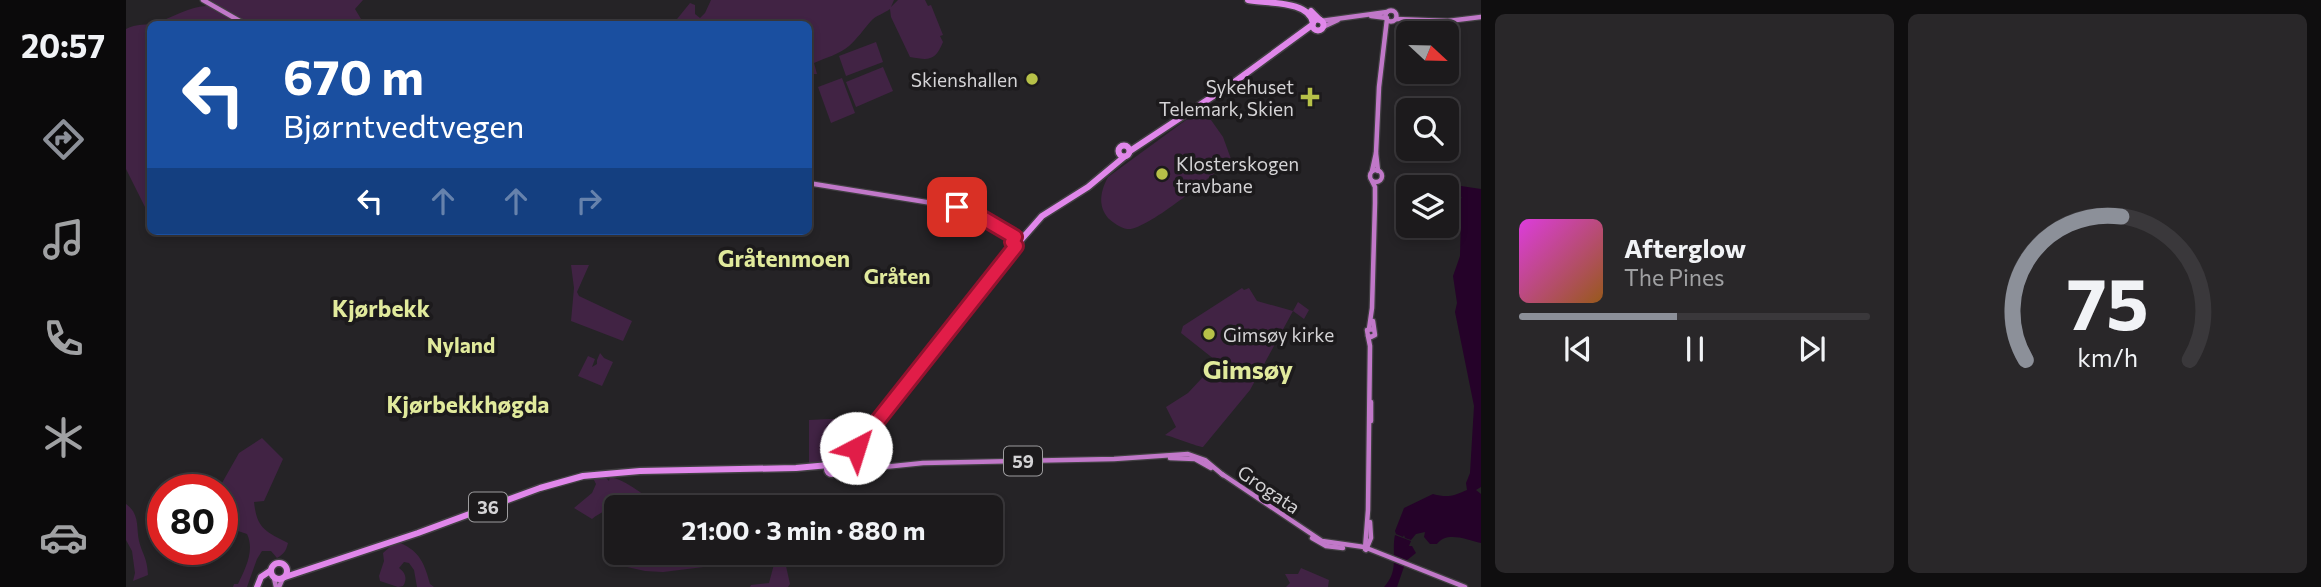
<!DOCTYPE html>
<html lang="en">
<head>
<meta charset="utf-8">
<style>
	:root { --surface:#1c1a1c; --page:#292729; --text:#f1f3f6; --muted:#a0a1a3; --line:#3a383b; --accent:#8c9099 }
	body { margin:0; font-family:Commissioner,sans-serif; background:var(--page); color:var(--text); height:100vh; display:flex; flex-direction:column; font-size:26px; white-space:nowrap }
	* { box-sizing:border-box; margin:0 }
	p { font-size:23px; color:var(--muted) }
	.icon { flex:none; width:38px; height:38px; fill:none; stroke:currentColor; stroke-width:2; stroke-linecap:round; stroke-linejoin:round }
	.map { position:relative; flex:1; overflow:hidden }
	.side { display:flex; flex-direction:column; gap:14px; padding:14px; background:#0f0e0f; width:840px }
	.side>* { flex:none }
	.guide { position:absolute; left:21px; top:21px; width:665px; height:214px; border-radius:10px; box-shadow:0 4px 10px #0003,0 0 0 2px var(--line); background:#1a4fa0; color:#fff; overflow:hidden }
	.needle { width:46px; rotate:112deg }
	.buttons { position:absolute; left:1270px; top:21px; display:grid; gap:14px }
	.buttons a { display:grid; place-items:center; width:63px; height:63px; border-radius:10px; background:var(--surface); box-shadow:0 4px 10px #0003,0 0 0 2px var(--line); font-size:35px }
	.speed { position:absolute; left:21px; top:474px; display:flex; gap:14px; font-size:35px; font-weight:700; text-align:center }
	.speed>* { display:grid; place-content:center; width:91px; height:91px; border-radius:50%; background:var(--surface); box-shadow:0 4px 10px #0003,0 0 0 2px var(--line); line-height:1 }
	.speed .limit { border:10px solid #d22; background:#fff; color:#111 }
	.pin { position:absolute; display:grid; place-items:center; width:60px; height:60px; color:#fff; margin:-30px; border-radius:14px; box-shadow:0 4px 10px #0006 }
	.me { position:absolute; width:77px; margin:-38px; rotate:40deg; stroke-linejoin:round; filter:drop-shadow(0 0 5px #0008) }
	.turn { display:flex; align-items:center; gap:24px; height:147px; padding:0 21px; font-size:32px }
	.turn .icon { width:91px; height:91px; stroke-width:2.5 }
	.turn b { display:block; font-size:49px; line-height:60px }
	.lanes { display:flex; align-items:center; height:66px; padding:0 21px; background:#0003; justify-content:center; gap:35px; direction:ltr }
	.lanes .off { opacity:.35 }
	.side .card { flex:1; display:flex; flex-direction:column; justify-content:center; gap:10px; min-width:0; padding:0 24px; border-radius:10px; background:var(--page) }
	.side .dial { align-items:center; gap:0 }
	.dial svg { height:182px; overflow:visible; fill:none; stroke:var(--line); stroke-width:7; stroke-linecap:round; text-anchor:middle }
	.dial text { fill:var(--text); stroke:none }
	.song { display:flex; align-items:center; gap:21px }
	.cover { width:84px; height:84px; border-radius:10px; background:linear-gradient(135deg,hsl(300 70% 55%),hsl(30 70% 35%)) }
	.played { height:7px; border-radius:4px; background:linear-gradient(90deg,var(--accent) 45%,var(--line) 45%) }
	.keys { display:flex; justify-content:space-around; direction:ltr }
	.side .tiles { flex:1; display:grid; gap:14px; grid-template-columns:repeat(2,1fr) }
	.trip { position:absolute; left:478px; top:495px; width:399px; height:70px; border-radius:10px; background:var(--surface); box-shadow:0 4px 10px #0003,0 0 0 2px var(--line); font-weight:700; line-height:70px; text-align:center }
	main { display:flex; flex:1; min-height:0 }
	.tab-bar { display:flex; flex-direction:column; width:126px; justify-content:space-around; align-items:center; background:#0b0a0b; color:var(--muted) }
	.tab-bar .icon { width:49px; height:49px }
	.tab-bar .on { color:var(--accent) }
	.tab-bar b { font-size:32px; color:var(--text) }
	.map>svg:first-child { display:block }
</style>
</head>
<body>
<main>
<nav class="tab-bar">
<b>20:57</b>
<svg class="icon on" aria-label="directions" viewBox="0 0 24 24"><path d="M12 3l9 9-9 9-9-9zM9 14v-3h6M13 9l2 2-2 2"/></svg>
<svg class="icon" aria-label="music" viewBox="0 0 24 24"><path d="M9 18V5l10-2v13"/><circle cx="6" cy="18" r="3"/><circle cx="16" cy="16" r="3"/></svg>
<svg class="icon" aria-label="phone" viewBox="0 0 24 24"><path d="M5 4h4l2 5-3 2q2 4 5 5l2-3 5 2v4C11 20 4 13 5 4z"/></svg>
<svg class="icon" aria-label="climate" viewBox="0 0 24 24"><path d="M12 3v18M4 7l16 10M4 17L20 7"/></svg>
<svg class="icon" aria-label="car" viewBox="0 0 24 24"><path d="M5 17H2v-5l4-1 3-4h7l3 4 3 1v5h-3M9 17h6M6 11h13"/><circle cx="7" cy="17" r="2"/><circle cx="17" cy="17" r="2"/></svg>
</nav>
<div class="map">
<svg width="1355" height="587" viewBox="0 0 1355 587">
	<rect width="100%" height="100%" fill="#252326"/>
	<g fill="#412344">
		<path d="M75,0H237L229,9L238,24H24V211L19,207L0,169V29C10,23 21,26 32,22C48,17 62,7 80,6Z"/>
		<path d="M585,0H768L765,7L772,0H799L802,6L805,5L817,35L814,36L817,42C809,62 802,60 784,57L765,17L764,9C759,13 749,16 745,21C738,29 731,39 723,46C714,54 699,58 688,63L691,74H683L682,24H547L564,3L569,5V14L574,18L579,13Z"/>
		<path d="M750,42L757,62L720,76L713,56Z"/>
		<path d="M757,67L767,91L730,107L720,82Z"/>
		<path d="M716,78L729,113L705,123L692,87Z"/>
		<path d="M1073,118L1085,120L1097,137L1105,159C1089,173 1019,232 1001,229C995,228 986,222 982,218C971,205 975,190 982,177L1060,120Z"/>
		<path d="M445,265H463L451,292L453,296L506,321L497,341L445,321L448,288Z"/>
		<path d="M1116,288L1118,290L1123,288L1131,301L1167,311L1172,302L1183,310L1178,319L1167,311L1124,390L1077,447C1072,447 1048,437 1039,435L1050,427L1040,407L1062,393L1090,363L1102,373L1103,371L1055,333L1057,326Z"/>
		<path d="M474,353L478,358L487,362L476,386L452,376L462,356L469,359L466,367L471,364V360Z"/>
		<path d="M703,419H744L745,423C729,447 715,465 683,464V420Z"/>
		<path d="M136,438L157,459L138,501L128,502C131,529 139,531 162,543C160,551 158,554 151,558L145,551H136L131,559L121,587H107L108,584H112C119,569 129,551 121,534L109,530L108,520L96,512V490H92L113,453Z"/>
		<path d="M479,477L483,481L484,477C500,480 522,497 531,507C507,507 485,503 466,519L448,508L466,493L470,484L467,478Z"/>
		<path d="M0,504C14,514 10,527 13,541C17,556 21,557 22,575L7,581L9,573L6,551L0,540Z"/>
		<path d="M274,543C294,551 299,565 304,584L308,587H291L288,570L283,563L278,562L273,568C279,572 282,579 277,586L272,587L254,581L253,576L258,561L257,553L265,546Z"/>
		<path d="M505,553H590L594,559L586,566L537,572L519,571L501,567L497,563Z"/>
		<path d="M651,553H664L660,566L664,584L662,587H624L625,585L643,583Z"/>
		<path d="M1175,568L1203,580L1202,587H1160L1164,583L1159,574H1172Z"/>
	</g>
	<g fill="#250229">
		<path d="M1335,186L1355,189V487L1350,490L1355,494V543C1340,539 1320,531 1311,544H1304L1298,537L1299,532L1290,534L1285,540L1279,538L1278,535L1277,537L1270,534L1269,531L1278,508L1307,494C1321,498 1328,496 1341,490L1340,483L1344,473L1348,406L1329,312L1331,303L1327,276L1334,256L1335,216L1334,208L1329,200L1336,198L1330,192Z"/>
		<path d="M1269,535L1285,541L1283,546H1286L1290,553L1280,561L1271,587H1258C1274,570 1265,553 1269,535Z"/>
	</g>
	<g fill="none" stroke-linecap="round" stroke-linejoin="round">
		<defs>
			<g id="major">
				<path d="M77,0L119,24"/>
				<circle cx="1265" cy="16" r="5.5"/>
				<path d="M1245,16L1261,18"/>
				<path d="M1270,19L1322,21L1355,17"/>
				<path d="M1195,21L1261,12"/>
				<path d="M1197,27L1212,20"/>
				<path d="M1250,153L1253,87L1261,19"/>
				<circle cx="1250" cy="176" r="6"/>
				<path d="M1246,171L1250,153L1252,171"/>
				<path d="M682,183L831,207L849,214L889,238"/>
				<path d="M1247,321L1249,335L1245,337L1242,336L1241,330L1248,329"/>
				<path d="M1243,329L1246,308L1249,203V187L1246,181"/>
				<path d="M1245,421V402"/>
				<path d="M1044,458L1069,459L1085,468"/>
				<path d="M709,472L797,463L988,459L1062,454L1079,460L1097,475"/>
				<path d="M1096,474L1196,541L1238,547L1339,587"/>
				<path d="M1186,538L1200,546L1217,548"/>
				<path d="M1239,549L1242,510L1244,346L1242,336"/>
				<path d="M1240,550L1245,538L1244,522"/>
				<path d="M148,578L150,587"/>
				<path d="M153,587L157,578"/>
			</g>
			<g id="highway">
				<path d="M1122,0C1141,4 1183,0 1187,23"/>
				<path d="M1185,11L1194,20"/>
				<circle cx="1192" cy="25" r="5.5"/>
				<circle cx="998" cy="151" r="5.5"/>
				<path d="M1004,151L1107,83L1186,25"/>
				<circle cx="890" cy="242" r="4.5"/>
				<path d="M894,241L916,216L962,187L998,157"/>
				<path d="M704,464C711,456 724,454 733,446L890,246"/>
				<circle cx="706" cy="469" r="5"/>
				<circle cx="153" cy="571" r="8"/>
				<path d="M159,577L292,533L414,488L457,476L514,471L670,468L703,465"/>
				<path d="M131,587L135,577L144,571"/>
			</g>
		</defs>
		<use href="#major" stroke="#413f42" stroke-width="7"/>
		<use href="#highway" stroke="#413f42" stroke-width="9"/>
		<use href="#major" stroke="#c178c9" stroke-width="4.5"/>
		<use href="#highway" stroke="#e087ea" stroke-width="6"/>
	</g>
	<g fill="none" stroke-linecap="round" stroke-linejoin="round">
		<defs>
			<path id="route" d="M730,448L890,246L886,242L889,237L855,217L831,207"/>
		</defs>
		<use href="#route" stroke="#92132f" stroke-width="18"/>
		<use href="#route" stroke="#e11d48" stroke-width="12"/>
	</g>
	<g fill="#b7c148" stroke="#1c1a1c" stroke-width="2.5">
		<circle cx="906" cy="79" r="7"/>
		<path d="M1180.5 86.5h7v7h7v7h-7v7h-7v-7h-7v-7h7z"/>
		<circle cx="1036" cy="174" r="7"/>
		<circle cx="1083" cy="334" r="7"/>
	</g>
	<g text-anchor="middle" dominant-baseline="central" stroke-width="7" stroke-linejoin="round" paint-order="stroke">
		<g fill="#1c1a1c" stroke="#9d9c9e" stroke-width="2">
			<rect x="878" y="446.5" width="38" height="29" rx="5"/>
			<rect x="343" y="492.5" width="38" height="29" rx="5"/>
		</g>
		<g font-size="18" font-weight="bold" fill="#d4d3d5">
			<text x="897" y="461">59</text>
			<text x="362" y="507">36</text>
		</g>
		<g font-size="19" fill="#d4d3d5" stroke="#1c1a1c" text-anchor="end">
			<text x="892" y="79">Skienshallen</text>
			<text x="1168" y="86">Sykehuset<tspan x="1168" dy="22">Telemark, Skien</tspan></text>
			<text x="1050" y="163" text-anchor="start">Klosterskogen<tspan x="1050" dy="22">travbane</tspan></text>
			<text x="1097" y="334" text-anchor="start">Gimsøy kirke</text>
		</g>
		<g font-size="19" fill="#d4d3d5" stroke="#1c1a1c">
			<text transform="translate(1143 489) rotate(34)">Grogata</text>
		</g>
		<g font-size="21" font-weight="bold" fill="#e1ea9c" stroke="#1c1a1c">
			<text x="771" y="275">Gråten</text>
			<text x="335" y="344">Nyland</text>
		</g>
		<g font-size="23" font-weight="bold" fill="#e1ea9c" stroke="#1c1a1c">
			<text x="658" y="258">Gråtenmoen</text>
			<text x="255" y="308">Kjørbekk</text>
			<text x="342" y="404">Kjørbekkhøgda</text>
		</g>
		<g font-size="26" font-weight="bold" fill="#e1ea9c" stroke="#1c1a1c">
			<text x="1122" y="368">Gimsøy</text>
		</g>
	</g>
</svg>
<div class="buttons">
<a><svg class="needle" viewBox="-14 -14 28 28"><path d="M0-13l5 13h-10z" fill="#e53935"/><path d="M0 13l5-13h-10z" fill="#a0a1a3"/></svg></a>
<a><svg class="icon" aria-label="search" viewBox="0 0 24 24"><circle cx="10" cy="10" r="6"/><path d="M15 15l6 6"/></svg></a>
<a><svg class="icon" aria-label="layers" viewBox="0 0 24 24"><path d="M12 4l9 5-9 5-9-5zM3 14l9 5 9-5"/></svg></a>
</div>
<div class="speed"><div class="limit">80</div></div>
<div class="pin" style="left:831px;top:207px;background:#d93025"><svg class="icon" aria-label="arrive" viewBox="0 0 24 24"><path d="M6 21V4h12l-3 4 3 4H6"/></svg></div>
<svg class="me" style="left:730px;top:448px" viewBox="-20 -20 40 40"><circle r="19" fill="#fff"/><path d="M0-13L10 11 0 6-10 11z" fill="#e11d48"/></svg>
<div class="trip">21:00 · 3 min · 880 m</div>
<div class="guide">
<div class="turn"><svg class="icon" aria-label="left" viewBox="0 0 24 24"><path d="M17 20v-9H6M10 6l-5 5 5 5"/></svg><div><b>670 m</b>Bjørntvedtvegen</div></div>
<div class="lanes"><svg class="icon" aria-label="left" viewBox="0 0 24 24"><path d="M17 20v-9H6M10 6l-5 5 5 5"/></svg><svg class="icon off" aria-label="ahead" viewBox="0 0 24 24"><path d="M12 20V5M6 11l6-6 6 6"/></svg><svg class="icon off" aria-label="ahead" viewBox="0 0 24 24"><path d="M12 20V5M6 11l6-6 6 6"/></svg><svg class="icon off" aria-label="right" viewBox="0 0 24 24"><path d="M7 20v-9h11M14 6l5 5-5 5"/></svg></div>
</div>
</div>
<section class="side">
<div class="tiles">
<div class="card">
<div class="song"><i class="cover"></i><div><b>Afterglow</b><p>The Pines</p></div></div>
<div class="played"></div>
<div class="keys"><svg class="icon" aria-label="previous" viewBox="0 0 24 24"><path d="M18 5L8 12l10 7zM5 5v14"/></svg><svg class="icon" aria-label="pause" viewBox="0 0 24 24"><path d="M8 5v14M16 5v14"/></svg><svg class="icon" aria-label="next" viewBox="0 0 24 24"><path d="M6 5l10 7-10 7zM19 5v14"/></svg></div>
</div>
<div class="card dial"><svg viewBox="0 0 100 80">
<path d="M14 69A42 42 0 1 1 86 69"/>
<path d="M14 69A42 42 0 0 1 56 6" stroke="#8c9099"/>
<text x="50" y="56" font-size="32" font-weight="700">75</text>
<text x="50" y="72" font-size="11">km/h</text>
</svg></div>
</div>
</section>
</main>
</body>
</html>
